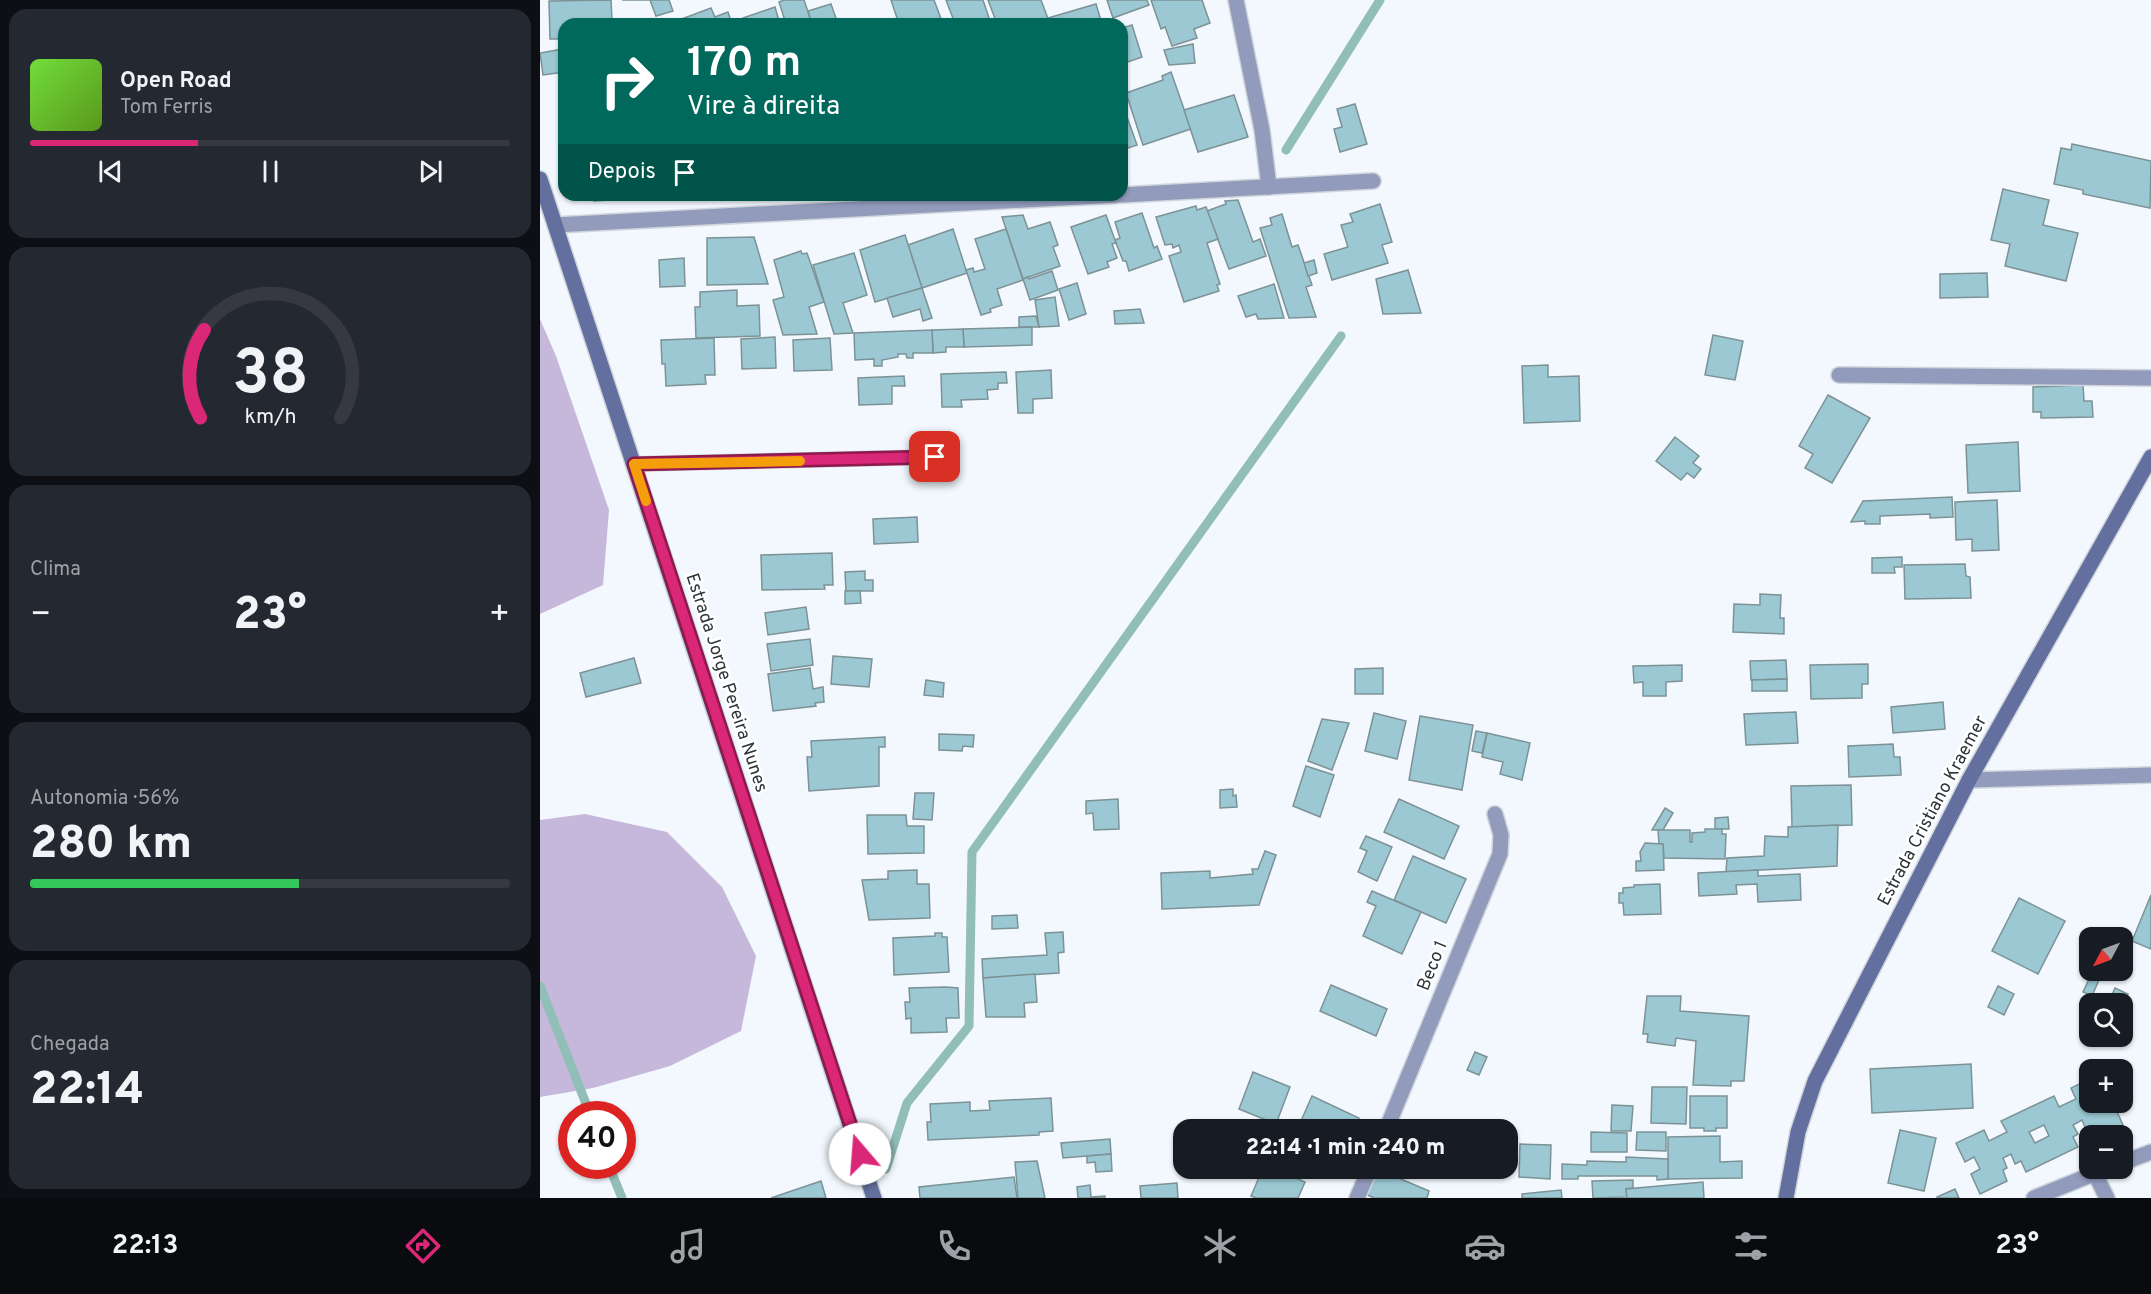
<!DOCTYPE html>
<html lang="pt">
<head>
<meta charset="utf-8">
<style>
	:root { --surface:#171b24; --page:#242831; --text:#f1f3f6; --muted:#9ea1a6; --line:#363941; --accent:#db2777 }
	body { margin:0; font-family:Overpass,sans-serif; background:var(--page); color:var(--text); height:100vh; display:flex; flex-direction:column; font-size:22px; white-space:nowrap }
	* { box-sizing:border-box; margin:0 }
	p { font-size:20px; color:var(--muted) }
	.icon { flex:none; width:33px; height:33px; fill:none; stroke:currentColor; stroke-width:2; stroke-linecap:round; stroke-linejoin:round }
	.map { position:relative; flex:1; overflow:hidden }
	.panel { display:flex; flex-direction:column; gap:9px; padding:9px; background:#0d0f14; width:540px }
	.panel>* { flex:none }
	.guide { position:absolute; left:18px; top:18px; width:570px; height:183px; border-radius:18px; box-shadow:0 2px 4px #0004; background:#00695c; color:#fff; overflow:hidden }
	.needle { width:39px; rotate:229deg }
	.tools { position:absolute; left:1539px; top:927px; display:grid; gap:12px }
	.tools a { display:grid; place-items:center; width:54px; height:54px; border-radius:12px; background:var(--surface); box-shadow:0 2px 4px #0004; font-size:30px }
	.speed { position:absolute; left:18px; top:1101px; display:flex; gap:12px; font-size:30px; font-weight:700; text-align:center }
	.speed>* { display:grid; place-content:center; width:78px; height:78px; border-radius:50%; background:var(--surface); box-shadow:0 2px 4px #0004; line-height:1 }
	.speed .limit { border:9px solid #d22; background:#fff; color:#111 }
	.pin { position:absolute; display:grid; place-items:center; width:51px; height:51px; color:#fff; margin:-26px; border-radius:12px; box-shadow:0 3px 9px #0006 }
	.me { position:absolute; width:66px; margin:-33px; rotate:342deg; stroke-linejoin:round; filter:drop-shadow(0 0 4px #0008) }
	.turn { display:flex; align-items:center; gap:21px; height:126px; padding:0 30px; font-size:27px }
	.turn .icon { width:78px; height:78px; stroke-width:2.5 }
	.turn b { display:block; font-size:42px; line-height:51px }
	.then { display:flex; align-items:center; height:57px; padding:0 30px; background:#0003; gap:12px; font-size:22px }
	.big { font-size:45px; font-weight:800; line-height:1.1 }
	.panel .tile { flex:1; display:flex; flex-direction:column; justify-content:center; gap:9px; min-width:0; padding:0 21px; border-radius:18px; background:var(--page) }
	.panel .dial { align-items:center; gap:0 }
	.dial svg { height:156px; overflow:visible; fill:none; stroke:var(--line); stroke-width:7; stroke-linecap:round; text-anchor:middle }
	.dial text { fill:var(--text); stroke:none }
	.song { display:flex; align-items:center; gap:18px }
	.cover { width:72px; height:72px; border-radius:9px; background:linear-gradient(135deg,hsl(100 70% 55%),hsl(90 70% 35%)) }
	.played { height:6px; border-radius:3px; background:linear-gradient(90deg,var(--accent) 35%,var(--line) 35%) }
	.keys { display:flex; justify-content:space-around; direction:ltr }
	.heat { display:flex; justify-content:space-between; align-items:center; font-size:33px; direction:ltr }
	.charge { height:9px; border-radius:4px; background:linear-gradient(90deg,#34c759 56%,var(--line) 0) }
	.trip { position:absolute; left:633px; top:1119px; width:345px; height:60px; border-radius:18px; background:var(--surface); box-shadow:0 2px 4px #0004; font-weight:800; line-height:60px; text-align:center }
	.dock { display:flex; height:96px; justify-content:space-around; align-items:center; background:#090b0e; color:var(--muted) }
	.dock .icon { width:42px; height:42px }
	.dock .on { color:var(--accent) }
	.dock b { font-size:27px; color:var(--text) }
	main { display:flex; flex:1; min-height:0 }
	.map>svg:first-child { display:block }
</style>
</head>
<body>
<main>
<section class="panel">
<div class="tile">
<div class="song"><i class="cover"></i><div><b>Open Road</b><p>Tom Ferris</p></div></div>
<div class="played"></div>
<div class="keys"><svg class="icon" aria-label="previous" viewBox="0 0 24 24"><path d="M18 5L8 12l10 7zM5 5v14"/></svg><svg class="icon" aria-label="pause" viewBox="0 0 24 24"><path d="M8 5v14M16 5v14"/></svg><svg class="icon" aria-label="next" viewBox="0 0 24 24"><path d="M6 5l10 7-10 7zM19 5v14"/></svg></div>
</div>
<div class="tile dial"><svg viewBox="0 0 100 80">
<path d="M14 69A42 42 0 1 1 86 69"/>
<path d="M14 69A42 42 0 0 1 16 24" stroke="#db2777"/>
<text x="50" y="56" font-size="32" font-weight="700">38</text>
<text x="50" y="72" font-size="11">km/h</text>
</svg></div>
<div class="tile"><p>Clima</p>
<div class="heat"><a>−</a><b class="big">23°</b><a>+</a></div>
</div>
<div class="tile"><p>Autonomia · 56%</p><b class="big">280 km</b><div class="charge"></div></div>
<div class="tile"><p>Chegada</p><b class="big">22:14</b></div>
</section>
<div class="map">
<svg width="1611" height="1198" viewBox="0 0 1611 1198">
	<rect width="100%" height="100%" fill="#f2f8fe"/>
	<g fill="#c6b8da">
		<path d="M0,319L16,356L69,510L63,585L0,614Z"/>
		<path d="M45,814L127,832L182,887L216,956L201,1031L130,1066L53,1088L0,1097V820Z"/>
	</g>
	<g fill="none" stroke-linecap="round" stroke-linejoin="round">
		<g stroke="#91beb6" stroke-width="9">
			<path d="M746,150L840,0"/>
			<path d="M0,986L50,1114"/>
			<path d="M69,1166L82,1198"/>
			<path d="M346,1169L367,1103L429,1026L432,852L801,336"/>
		</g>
	</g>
	<g fill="#9bc8d2" stroke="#7c9296" stroke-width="1.5" fill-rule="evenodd">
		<path d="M71,0L72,20L94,19V24H24V39H10L9,1Z"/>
		<path d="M82,0H129L133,11L116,16L110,0Z"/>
		<path d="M244,0H264L272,24H246L239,2Z"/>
		<path d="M351,0H394L403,24H359Z"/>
		<path d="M406,0H443L451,24H405L414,21Z"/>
		<path d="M448,0H501L510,24H467L466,22L457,24Z"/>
		<path d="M567,0H607L609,5L573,18Z"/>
		<path d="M611,0H662L670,23L654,29L657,38L632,46L625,27L621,29Z"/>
		<path d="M291,4L298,24H272L268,11Z"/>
		<path d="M556,4L562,24H510L508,18Z"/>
		<path d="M235,7L240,24H205L203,18Z"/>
		<path d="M171,8L175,17L188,12L192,24H138L136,21Z"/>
		<path d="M592,25L602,57L582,64V28Z"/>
		<path d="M653,44L655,63L629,65L624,50Z"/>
		<path d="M23,49L24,72L3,75L0,53Z"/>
		<path d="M631,72L651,129L603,145L586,93L623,80L622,76Z"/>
		<path d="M694,95L708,137L658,152L644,110Z"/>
		<path d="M815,104L827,144L800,152L794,129L802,127L797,109Z"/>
		<path d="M586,114L597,145L582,150V115Z"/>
		<path d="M1532,144L1611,161L1610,208L1543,194V190L1514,184L1521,148L1531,150Z"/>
		<path d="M1463,189L1509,200L1503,225L1538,233L1526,281L1465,266L1470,244L1451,240Z"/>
		<path d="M54,195H121V197L54,201Z"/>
		<path d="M151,195H181L152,200Z"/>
		<path d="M235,195H253L254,197L236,199Z"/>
		<path d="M698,200L713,242L720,239L726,256L689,269L667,211L686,204L685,201Z"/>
		<path d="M840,204L852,242L842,245L848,263L792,280L784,254L808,247L801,225L813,222L810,214Z"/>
		<path d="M656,206L657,210L666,207L678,239L667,243L680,284L677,285L679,291L644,302L629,256L641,252L639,245L633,248L632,244L625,245L616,217Z"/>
		<path d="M602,213L614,248L617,246L622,259L589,271L586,261H583L576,243L575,240L580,238L575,222Z"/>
		<path d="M742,214L752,247L758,245L772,285L766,287L776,317L749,318L720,228L732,225L730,218Z"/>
		<path d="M483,215L488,229L510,222L518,245L513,247L520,266L483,279L462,217Z"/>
		<path d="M566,215L576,243L572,244L577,258L567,262L569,267L548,274L531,227Z"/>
		<path d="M413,229L427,273L382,288L368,245Z"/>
		<path d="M466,229L483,280L457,289L462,305L450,309L451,312L441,315L426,270L433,268L434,272L445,269L435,239Z"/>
		<path d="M365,235L382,288L335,302L320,250Z"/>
		<path d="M214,237L228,284L167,285V238Z"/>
		<path d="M261,251L262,254L267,253L284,302L269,307L277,334L243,335L233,300L244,297L234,260Z"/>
		<path d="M314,253L327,295L303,303L313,333L294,334L273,265Z"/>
		<path d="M144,258L145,286L120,287L119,260Z"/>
		<path d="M774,260L777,273L768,276L764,263Z"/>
		<path d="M868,270L881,313L843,314L836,279Z"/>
		<path d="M512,271L518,290L490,300L483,279L488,277L489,279Z"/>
		<path d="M1447,273L1448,297L1400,298V274Z"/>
		<path d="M537,283L546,314L529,320L519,289Z"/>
		<path d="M734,284L744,318L718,319L716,314L706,317L698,296Z"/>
		<path d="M382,288L392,318L383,321L380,309L353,317L347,298Z"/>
		<path d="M197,290V306L219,305L220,336L156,338L155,307H160V292Z"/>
		<path d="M515,297L519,326L499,327L495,300Z"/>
		<path d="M600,309L604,323L575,324L574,311Z"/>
		<path d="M496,316L499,327H479V317Z"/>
		<path d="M492,327V345L424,347L423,329Z"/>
		<path d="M423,329L424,347H406V352L393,353L392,330Z"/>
		<path d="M392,330L393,353H373V358H367L366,354H358V357L342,360V366H334V359L315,360L314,333Z"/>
		<path d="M1173,335L1203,341L1195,380L1165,375Z"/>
		<path d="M235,337L236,368L202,369L201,339Z"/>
		<path d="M174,338L175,375H165L166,384L126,386L125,364H122L121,340Z"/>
		<path d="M290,338L292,370L254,371L253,340Z"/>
		<path d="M1008,365V377L1039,376L1040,421L984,423L982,366Z"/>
		<path d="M511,370L512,398L493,399V413H478L476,372Z"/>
		<path d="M466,372L467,383H458V389L447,390L448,399L421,400L422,407H402L401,374Z"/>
		<path d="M364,376L365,386H352V404L319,405L318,378Z"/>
		<path d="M1543,385L1544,401H1552L1553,417L1501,418V412H1493V387Z"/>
		<path d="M1288,395L1330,418L1292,483L1265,468L1273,454L1259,446Z"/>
		<path d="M1135,437L1159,456L1153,463L1161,469L1154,478L1147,473L1141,480L1116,461Z"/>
		<path d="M1478,442L1480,491L1428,493L1426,445Z"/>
		<path d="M1412,497L1413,517L1390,518V514L1340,516V524H1325V521L1311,522L1323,501Z"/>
		<path d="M1457,500L1459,550L1432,551V539L1416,540L1415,502Z"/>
		<path d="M377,517L378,542L334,544L333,519Z"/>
		<path d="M292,553L293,585H284L285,589L222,590L221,555Z"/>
		<path d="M1362,557V567H1354L1355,573H1332V558Z"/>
		<path d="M1425,564L1426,576L1430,577L1431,598L1365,599L1364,565Z"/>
		<path d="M325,571V580H333V591H306L305,572Z"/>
		<path d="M305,591H320L321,603L305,604Z"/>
		<path d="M1220,594L1241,595L1240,618H1244V634L1193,632L1194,604L1220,605Z"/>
		<path d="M266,607L269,629L228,635L225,613Z"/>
		<path d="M270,639L273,665L231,671L227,644Z"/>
		<path d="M293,656L332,659L329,687L291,684Z"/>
		<path d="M94,658L101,683L46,697L40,673Z"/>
		<path d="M1246,660L1247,679L1211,680L1210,661Z"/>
		<path d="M1328,664V684H1322V698L1271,699L1270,665Z"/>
		<path d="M1142,665V681L1126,682V696H1103V682L1094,683L1093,666Z"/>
		<path d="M270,668L273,689L283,687L284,702L275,703L276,706L233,711L228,674Z"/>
		<path d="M843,668V694H815V669Z"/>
		<path d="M1247,679V691H1212V680Z"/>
		<path d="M386,680L404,683L403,697L384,695Z"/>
		<path d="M1403,702L1405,729L1353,733L1351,707Z"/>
		<path d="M1256,712L1258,743L1206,745L1204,714Z"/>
		<path d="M834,713L866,721L857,759L825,751Z"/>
		<path d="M880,716L933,725L922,790L869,780Z"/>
		<path d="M782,719L809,723L792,770L768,761Z"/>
		<path d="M936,731L947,733L942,753L932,751Z"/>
		<path d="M947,733L990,743L982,780L960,774L963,762L942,757Z"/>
		<path d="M399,734L434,735L433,747L423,746L422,751L399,750Z"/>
		<path d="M345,737V747H339V786L269,791L267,757H272L271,741Z"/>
		<path d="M1353,744L1354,757H1360L1361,775L1309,777L1308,746Z"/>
		<path d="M766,766L794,775L780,817L753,806Z"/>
		<path d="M1311,785L1312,825L1252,827L1251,786Z"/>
		<path d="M693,789V796L696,795L697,807L680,808V790Z"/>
		<path d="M375,793H394L392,820L373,819Z"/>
		<path d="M578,799L579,829L554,830L553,813L546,814V801Z"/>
		<path d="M859,799L919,826L904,859L844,832Z"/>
		<path d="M1125,808L1133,813L1123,830H1112Z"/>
		<path d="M327,815H366L367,826H384V853L328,854Z"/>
		<path d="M1188,817L1189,829H1175V818Z"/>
		<path d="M1298,825L1297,866L1186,872L1187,858L1224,856L1225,836L1248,837V827Z"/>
		<path d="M1165,829H1182V834H1186L1185,859L1124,858L1123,844H1119L1118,830H1150V842H1152V833L1165,832Z"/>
		<path d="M826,836L852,847L837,881L818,872L827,851L820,848Z"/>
		<path d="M1105,843L1123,844L1124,870L1096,871V861H1101L1100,852Z"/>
		<path d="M725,851L736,855L719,905L622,909L621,873L670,871V878L713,874L712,869H718Z"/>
		<path d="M873,856L926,879L906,923L854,900Z"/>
		<path d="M377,870V884H389L390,918L329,920L322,880L348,879V871Z"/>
		<path d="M1218,870V876L1260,874L1261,900L1218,902L1217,884L1196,885L1197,894L1159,896L1158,873Z"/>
		<path d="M1120,884L1121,914L1084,915L1083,903H1079V893H1083V888L1094,887V885Z"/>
		<path d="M832,891L881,912L862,954L823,936L836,906L827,902Z"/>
		<path d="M1611,895V949L1592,941Z"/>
		<path d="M1479,898L1525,921L1498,974L1452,951Z"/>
		<path d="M477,915L478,928L452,929V916Z"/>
		<path d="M523,932L524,952L518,953L519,973L443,978L442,959L507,955L505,933Z"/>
		<path d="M395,933H402V937H407L409,972L354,975L353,938L395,936Z"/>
		<path d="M1553,971L1561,975L1552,996L1543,992Z"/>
		<path d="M495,974L497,1002L484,1003L485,1017H446L443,978Z"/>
		<path d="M791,985L847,1009L836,1036L780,1011Z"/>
		<path d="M1458,986L1474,994L1464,1015L1448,1007Z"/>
		<path d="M406,987L418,988L419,1018H406L407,1032L371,1033V1018L366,1019L365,1002H370L369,988Z"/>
		<path d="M1575,988L1588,994L1582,1007V1004H1568Z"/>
		<path d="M1107,996H1141L1140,1011L1209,1016L1204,1081H1191V1086L1153,1085L1156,1041L1136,1038L1135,1046L1107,1042L1108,1034H1103Z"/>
		<path d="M935,1052L947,1057L939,1075L927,1070Z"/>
		<path d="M1431,1064L1433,1108L1332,1113L1330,1069Z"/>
		<path d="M713,1072L750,1087L736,1124L699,1109Z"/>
		<path d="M1550,1079V1102H1561L1565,1110L1574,1105L1583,1125L1561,1136H1554L1551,1127L1546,1130L1542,1120L1533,1125L1538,1134L1533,1137L1538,1147L1486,1172L1481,1161L1475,1164L1471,1154L1463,1158L1467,1168L1463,1170L1467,1181L1440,1194L1431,1174L1440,1169L1434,1157L1425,1162L1416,1143L1444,1130L1449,1141L1467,1132L1461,1121L1514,1096L1519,1107L1536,1099L1531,1088ZM1504,1125L1509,1136L1495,1143L1489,1132Z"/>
		<path d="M1112,1087H1147L1146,1124L1111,1123Z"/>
		<path d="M772,1096L819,1118L814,1130H757Z"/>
		<path d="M1150,1096H1187V1128H1176V1131H1164V1128H1150Z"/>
		<path d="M511,1098L513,1131L499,1132V1135L388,1140L387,1122H391L390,1104L430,1102V1111L450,1110L449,1101Z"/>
		<path d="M1072,1105L1093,1106L1091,1131H1071Z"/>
		<path d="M1360,1130L1396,1138L1384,1191L1348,1183Z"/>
		<path d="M1051,1132L1087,1133V1152H1051Z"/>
		<path d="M1097,1132H1126V1151L1096,1150Z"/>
		<path d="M1180,1136V1162L1202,1161V1178L1128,1179V1137Z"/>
		<path d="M570,1139L571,1154L523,1158L521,1143Z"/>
		<path d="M980,1144L1011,1145L1010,1179L979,1177Z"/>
		<path d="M571,1154L572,1171L556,1172L555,1162L547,1163V1156Z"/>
		<path d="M1086,1157L1128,1159V1179L1117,1180V1176H1038V1179H1022V1164L1047,1165V1161L1086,1162Z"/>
		<path d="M497,1161L505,1198H478L475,1162Z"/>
		<path d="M723,1168H735L765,1182L758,1198H716L711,1196Z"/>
		<path d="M835,1168L889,1191L887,1198H834L825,1194Z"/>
		<path d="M474,1177L477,1198H380L379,1187Z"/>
		<path d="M1093,1180V1188L1086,1189L1087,1197L1053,1198L1052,1181Z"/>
		<path d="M281,1181L286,1198H231Z"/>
		<path d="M1163,1182L1164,1198H1087L1086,1189Z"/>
		<path d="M637,1183L638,1198H601L600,1186Z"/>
		<path d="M550,1185L551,1197L565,1196V1198H538L537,1187Z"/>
		<path d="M1415,1189L1419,1198H1398L1397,1197Z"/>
		<path d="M1021,1190L1022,1198H982V1194Z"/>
	</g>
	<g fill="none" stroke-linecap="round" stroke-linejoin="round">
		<defs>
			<path id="lane" d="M94,464L395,457"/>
			<g id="street">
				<path d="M696,0L722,130L729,187"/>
				<path d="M582,195L833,181"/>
				<path d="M15,225L578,195"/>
				<path d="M1299,375L1611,378"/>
				<path d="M1429,780L1611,775"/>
				<path d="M846,1130L960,854L961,835L955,814"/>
				<path d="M1582,1163L1611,1152"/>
				<path d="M1555,1174L1567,1198"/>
				<path d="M817,1198L830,1168"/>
				<path d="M1494,1198L1568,1168"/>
			</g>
			<g id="secondary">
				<path d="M0,179L334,1198"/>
				<path d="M1246,1198L1258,1132L1275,1081L1429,780L1611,457"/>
			</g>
		</defs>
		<use href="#lane" stroke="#cfd5db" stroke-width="16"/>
		<use href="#street" stroke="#cfd5db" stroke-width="18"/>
		<use href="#secondary" stroke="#cfd5db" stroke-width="18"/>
		<use href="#lane" stroke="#929bbc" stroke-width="14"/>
		<use href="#street" stroke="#929bbc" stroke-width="15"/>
		<use href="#secondary" stroke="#636f9e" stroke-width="15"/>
	</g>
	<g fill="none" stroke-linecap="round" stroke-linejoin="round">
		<defs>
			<path id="route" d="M320,1154L94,464L395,457"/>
		</defs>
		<use href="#route" stroke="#8e194d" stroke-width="15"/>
		<use href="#route" stroke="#db2777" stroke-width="10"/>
		<path stroke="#f59e0b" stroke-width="10" d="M106,501L94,464L260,461"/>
	</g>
	<g text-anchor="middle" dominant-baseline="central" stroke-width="5" stroke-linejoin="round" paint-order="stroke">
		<g font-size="18" fill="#2f353a" stroke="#fff">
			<text transform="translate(186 683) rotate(72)">Estrada Jorge Pereira Nunes</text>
			<text transform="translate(1393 811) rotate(-62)">Estrada Cristiano Kraemer</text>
			<text transform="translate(893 966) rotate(-68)">Beco 1</text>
		</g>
	</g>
</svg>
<div class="tools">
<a><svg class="needle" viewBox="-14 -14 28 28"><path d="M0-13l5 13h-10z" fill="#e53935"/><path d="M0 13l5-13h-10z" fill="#9ea1a6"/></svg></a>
<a><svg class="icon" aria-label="search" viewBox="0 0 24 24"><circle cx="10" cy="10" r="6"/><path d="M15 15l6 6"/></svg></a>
<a>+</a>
<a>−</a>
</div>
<div class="speed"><div class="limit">40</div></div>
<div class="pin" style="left:395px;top:457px;background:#d93025"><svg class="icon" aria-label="arrive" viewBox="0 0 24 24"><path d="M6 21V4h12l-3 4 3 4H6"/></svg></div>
<svg class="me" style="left:320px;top:1154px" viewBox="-20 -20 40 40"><circle r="19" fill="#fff"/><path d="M0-13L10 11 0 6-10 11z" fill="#db2777"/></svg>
<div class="trip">22:14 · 1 min · 240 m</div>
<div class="guide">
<div class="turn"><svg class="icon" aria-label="right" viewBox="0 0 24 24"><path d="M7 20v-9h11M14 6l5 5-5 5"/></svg><div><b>170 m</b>Vire à direita</div></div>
<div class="then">Depois<svg class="icon" aria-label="arrive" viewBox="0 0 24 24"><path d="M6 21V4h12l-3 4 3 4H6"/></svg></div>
</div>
</div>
</main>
<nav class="dock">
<b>22:13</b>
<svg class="icon on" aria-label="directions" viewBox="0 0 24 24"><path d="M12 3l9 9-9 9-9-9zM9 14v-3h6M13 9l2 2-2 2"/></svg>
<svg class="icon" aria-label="music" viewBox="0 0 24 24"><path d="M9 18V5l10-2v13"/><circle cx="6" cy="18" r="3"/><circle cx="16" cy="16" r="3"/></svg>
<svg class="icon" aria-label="phone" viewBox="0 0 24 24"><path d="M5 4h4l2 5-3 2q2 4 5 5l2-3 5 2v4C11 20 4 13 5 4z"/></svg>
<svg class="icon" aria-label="climate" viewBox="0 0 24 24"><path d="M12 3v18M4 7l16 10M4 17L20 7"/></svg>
<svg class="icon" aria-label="car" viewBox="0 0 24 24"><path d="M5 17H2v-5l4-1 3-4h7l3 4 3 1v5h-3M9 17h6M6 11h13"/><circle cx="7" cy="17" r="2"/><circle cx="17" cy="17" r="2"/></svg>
<svg class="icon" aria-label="filters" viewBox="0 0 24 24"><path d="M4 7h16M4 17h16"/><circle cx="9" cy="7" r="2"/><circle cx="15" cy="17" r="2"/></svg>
<b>23°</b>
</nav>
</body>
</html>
